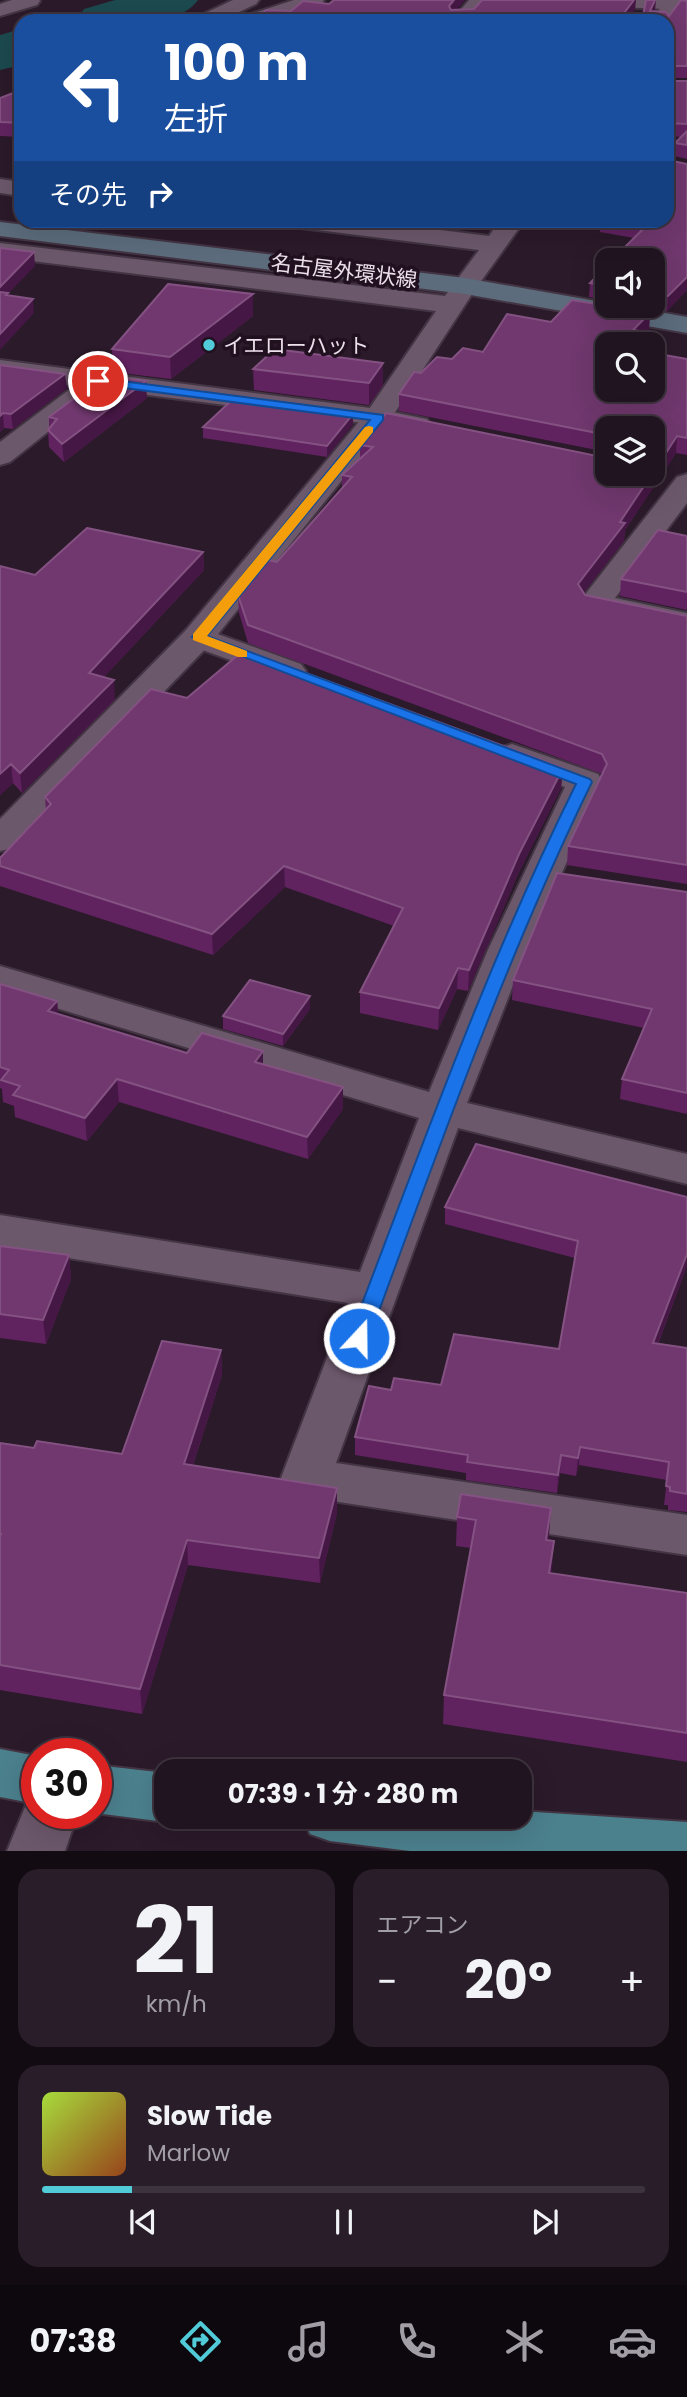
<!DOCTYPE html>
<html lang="ja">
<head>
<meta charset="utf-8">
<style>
	:root { --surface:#201420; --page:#281d29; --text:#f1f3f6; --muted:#a29ea5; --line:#3d333e; --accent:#52cbd8 }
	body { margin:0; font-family:Poppins,"Noto Sans JP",sans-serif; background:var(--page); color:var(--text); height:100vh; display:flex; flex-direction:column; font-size:26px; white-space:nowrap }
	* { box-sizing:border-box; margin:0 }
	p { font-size:23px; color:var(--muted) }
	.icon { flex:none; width:38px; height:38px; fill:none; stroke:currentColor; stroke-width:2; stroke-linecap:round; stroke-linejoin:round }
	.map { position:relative; height:1851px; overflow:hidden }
	.details { display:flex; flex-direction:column; gap:18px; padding:18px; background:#120b12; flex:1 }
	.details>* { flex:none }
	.banner { position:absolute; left:14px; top:14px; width:660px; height:214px; border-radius:21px; box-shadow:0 7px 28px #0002,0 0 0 2px var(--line); background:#1a4fa0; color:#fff; overflow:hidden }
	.buttons { position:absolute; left:595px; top:248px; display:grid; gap:14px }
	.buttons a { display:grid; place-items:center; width:70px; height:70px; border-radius:14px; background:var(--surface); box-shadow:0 7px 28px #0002,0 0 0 2px var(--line); font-size:35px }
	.speed { position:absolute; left:21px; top:1738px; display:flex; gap:14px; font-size:35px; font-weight:700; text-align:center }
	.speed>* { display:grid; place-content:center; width:91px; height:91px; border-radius:50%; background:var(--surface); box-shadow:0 7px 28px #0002,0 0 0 2px var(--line); line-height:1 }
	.speed .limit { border:10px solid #d22; background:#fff; color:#111 }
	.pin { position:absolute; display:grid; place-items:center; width:60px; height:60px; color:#fff; margin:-30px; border:4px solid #fff; border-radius:50%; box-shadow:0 2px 7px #0007 }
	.me { position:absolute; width:77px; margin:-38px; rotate:21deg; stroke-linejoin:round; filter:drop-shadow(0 0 5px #0008) }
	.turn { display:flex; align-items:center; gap:24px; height:147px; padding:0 35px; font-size:32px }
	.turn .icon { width:91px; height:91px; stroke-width:2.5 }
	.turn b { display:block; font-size:49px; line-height:60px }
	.then { display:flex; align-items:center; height:66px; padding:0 35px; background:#0003; gap:14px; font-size:26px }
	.big { font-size:52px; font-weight:700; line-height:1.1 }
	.details .card { flex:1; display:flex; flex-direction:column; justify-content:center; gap:10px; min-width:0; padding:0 24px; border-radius:21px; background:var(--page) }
	.details .dial { align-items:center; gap:0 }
	.dial b { font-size:91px; line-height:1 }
	.song { display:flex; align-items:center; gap:21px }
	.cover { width:84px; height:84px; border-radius:10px; background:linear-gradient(135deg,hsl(80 70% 55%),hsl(20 70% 35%)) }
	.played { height:7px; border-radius:4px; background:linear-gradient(90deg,var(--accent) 15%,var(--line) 15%) }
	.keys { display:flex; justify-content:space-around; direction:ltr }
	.heat { display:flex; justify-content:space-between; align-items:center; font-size:38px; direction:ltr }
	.details .tiles { flex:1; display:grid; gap:18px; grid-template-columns:1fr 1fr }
	.card:last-child { grid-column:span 2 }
	.trip { position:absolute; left:154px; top:1759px; width:378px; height:70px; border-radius:21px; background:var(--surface); box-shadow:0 7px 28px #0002,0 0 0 2px var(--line); font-weight:700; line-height:70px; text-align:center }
	.menu { display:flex; height:112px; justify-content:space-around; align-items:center; background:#0d080d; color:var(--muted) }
	.menu .icon { width:49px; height:49px }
	.menu .selected { color:var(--accent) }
	.menu b { font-size:32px; color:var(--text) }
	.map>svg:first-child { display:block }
</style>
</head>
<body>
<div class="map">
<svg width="687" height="1851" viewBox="0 0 687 1851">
	<rect width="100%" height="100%" fill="#2b1a2a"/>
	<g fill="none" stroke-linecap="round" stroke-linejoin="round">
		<g fill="#1c4a4f" fill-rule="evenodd">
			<path d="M115,0H198C176,31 110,21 76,21L84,9Z"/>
			<path d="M21,29V65L0,70V35Z"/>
		</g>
		<defs>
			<g id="minor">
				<path d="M12,0H39L40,1L37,5L0,16V4Z"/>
				<path d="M233,0H259L256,4L220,21H194L197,17Z"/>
				<path d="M294,0H324L321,4L269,21H239L242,17Z"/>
				<path d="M469,0H490L472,21H451Z"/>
				<path d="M585,0H687V10L595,6L588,4Z"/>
				<path d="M0,360L378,409L427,419L431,425L427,431L417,434L378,425L102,389L10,462L0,465V442L74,386L0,376Z"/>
				<path d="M687,474V503L615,598L687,613V633L584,610L579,603L584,596L677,477Z"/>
				<path d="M198,627L301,664L306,671L301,678L289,681L186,644L182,637L186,630Z"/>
				<path d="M512,744L598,774L603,782L526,952L467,1103L687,1154V1184L458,1128L336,1463L687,1515V1555L306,1497L288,1492L281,1478L348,1303L0,1247V1215L360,1272L419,1118L0,991V966L429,1092L487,952L565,787L500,762L494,755L500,748Z"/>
				<path d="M37,1793V1813H78L65,1851H7L30,1795Z"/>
			</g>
			<g id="tertiary">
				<path d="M666,0H686L668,25L667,21H651Z"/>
				<path d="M0,179L21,182V196L0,193Z"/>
				<path d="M281,220H359L489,236L500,220H525L476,288L388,423L210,644L13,848L0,851V819L186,630L367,412L436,311L0,257V243L445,296L479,250L293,227L284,225Z"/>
			</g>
			<path id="secondary" d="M0,222L465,278L607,303V306H625L687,317V333L465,294L0,236Z"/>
			<g id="primary">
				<path d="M0,1749L37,1756V1804L0,1797Z"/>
				<path d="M96,1765L166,1773V1816H180L166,1822L95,1813Z"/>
				<path d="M520,1811L687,1822V1851H410L330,1841L310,1834L302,1816H520Z"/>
			</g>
		</defs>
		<use href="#minor" stroke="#433543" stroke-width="4"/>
		<use href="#tertiary" stroke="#433543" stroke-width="4"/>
		<use href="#secondary" stroke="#433543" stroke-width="4"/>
		<use href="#primary" stroke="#433543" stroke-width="4"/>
		<use href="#minor" fill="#6c586b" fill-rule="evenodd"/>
		<use href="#tertiary" fill="#6c586b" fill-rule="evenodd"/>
		<use href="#secondary" fill="#5c6c7c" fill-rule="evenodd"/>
		<use href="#primary" fill="#4b808d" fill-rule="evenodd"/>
	</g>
	<g fill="#612360">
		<path d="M687,1V78H667V21H642L655,11L669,16Z"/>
		<path d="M667,81H687V159L674,156L675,143L681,137L667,136Z"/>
		<path d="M21,90V137L0,136V98Z"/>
		<path d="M668,160L687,164V290L667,311L632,306H653V261L634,238L600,232V220H667Z"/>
		<path d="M388,220H420L417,224Z"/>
		<path d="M607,265V300L589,297L590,283Z"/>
		<path d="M650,313L649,329L646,332L656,350L653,353L687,359V455L676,453L625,530L624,541L583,593L585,595L687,616V884L567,865L568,846L602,775L600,773L248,643L239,613L238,595L277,562L342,488V475L360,459V445L653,474L607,429V452L399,411V394L421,373L452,359L483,352L551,322Z"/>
		<path d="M253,316L171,379L113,372L112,349Z"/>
		<path d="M0,365L67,388L13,429L4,428L0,432Z"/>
		<path d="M253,369L383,385L369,405L254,390Z"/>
		<path d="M147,398L64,462L49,447L48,430L49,428V417Z"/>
		<path d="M353,414V424L327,457L203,438V427Z"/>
		<path d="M687,536V610L620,596L621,579Z"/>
		<path d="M203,552L204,570L104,677L115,699L22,793L13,783L0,795L35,575Z"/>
		<path d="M187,698L563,768L561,788L518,874L468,991L457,989L438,1030L360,1013V992L394,926L285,887L213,955L0,886V858L46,810L45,797Z"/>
		<path d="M687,892V1114L620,1099L622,1079L644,1028L512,1000L513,980Z"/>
		<path d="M0,984L57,1001L58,1014L187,1053L263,1064L343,1109L308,1159L119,1102L87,1141L15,1117L14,1106L3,1102L2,1089L0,1088Z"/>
		<path d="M310,1009L283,1046L223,1029V1016Z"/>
		<path d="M687,1197V1266L658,1344L687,1348V1512L668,1510V1505H664L667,1480L579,1465L576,1476L560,1473L557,1493L466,1480V1473L355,1455V1437L391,1390L441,1385L559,1349L575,1258L445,1224V1207Z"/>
		<path d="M0,1246L69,1255L71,1279L46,1344L0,1338Z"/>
		<path d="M221,1350L222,1375L193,1465L337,1513L320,1583L188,1565L142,1714L0,1690V1443L34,1448L122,1454Z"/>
		<path d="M461,1494L549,1540L551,1573L687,1593V1762L443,1724L444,1695L471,1548L456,1546L457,1517Z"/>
	</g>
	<g fill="#451744">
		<path d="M454,0H465L449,19V6Z"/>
		<path d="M634,0H636L635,10L627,21H618Z"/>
		<path d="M656,0L655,11H650Z"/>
		<path d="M34,252L35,266L8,294L9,307L0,303V287Z"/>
		<path d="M687,277V290L667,311L668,296Z"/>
		<path d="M253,294V316L171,379L170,357Z"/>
		<path d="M33,299L34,313L0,350V334Z"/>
		<path d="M650,313L649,329L633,345V330Z"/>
		<path d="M657,334L656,350L653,353V345H647Z"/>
		<path d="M383,363V385L369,405V383Z"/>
		<path d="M65,374L67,388L13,429L11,414Z"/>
		<path d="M146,381L147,398L64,462L62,444Z"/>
		<path d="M3,413L4,428L0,432V416Z"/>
		<path d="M353,414V424L327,457V446Z"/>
		<path d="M677,436L676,453L625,530L624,541L577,601L578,584L653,474Z"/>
		<path d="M203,552L204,570L90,692L89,673Z"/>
		<path d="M114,680L115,699L22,793L20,773Z"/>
		<path d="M11,764L13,783L0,795V774Z"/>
		<path d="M563,768L561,788L518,874L468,991L469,970L519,854Z"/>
		<path d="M284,866L285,887L213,955L212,934Z"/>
		<path d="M458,968L457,989L438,1030L439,1008Z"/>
		<path d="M310,996V1009L283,1046V1034Z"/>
		<path d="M57,1001L59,1022L48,1011Z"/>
		<path d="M263,1051V1074L255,1062Z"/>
		<path d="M117,1079L119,1102L87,1141L85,1118Z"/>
		<path d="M343,1087V1109L308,1159L307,1137Z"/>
		<path d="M687,1254V1266L651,1361L653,1343Z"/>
		<path d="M69,1255L71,1279L46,1344L43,1320Z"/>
		<path d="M221,1350L222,1375L185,1489L184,1464Z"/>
		<path d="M580,1447L579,1465L576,1476L578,1458Z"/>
		<path d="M561,1455L560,1473L557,1493L558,1475Z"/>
		<path d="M337,1488V1513L320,1583L319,1558Z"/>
		<path d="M551,1508L549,1537L544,1569L546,1540Z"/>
		<path d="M187,1540L188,1565L142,1714L140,1689Z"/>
		<path d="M554,1541L552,1570L547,1602L549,1573Z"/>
	</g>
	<g fill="#70386e" stroke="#845282" stroke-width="2">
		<path d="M334,0H454L449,6L451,10L474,9L482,0H634L618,21H233L241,18L257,19L266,10L291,11L303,1L329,4Z"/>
		<path d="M646,0H655L650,11L666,12L669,16L681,0L687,1V66H667V21H642Z"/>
		<path d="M667,81H687V124L667,123Z"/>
		<path d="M21,90V123L0,122V98Z"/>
		<path d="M687,131V145L675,143Z"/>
		<path d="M667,158L668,160L687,164V277L668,296L653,294V261H611L646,226L615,220H667Z"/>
		<path d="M0,248L34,252L0,287Z"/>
		<path d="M607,265V286L590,283Z"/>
		<path d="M168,284L253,294L170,357L112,349Z"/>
		<path d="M0,292L8,293L6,295L33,299L0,334Z"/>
		<path d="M572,300L650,313L633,330L657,334L647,345H607V390H653V353L687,359V438L677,436L653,473V429H607V435L399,394L414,372L421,373L437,357L452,359L463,348L483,352L507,314L551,322Z"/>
		<path d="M275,349L383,363L369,383L253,369Z"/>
		<path d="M0,365L65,374L11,414L3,413L0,416Z"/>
		<path d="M104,376L146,381L62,444L48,430L57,419L49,417Z"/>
		<path d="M233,399L353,414L327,446L203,427Z"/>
		<path d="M386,413L607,458V474H652L620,522L625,523L578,584L585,595L687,616V865L568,846L607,764L602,754L248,625L238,595L267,560L277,562L352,477L342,475L373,447L360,445Z"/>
		<path d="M87,528L203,552L89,673L114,680L20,773L11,764L0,774V566L35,575Z"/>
		<path d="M658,530L687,536V592L621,579Z"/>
		<path d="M244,650L563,768L519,854L469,970L458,968L439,1008L360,992L403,908L284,866L212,934L0,866V858L51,804L45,797L151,689L187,698Z"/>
		<path d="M557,873L687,892V1093L622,1079L652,1009L513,980Z"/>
		<path d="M250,980L310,996L283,1034L223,1016Z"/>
		<path d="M0,984L57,1001L48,1011L187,1053L202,1033L263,1051L255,1062L343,1087L307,1137L117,1079L85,1118L13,1095L20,1086L1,1080L9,1070L0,1067Z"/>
		<path d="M476,1144L687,1197V1254L653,1343L687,1348V1494L670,1491V1487L666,1486L669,1462L580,1447L578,1458L561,1455L558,1475L467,1462L468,1455L355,1437L369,1386L391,1390L394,1378L441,1385L454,1334L559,1349L578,1241L445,1207Z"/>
		<path d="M0,1246L69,1255L43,1320L0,1314Z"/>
		<path d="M162,1341L221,1350L184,1464L337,1488L319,1558L187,1540L140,1689L0,1665V1537L1,1534H0V1443L34,1448L37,1441L122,1454Z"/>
		<path d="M461,1494L551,1508L546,1540L554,1541L549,1573L687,1593V1733L444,1695L476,1520L457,1517Z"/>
	</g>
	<path fill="#1a73e8" stroke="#114b97" stroke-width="2" d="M98,378L383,415V420L207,636L590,779L592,782C504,962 438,1151 369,1338L366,1343H352L349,1338C420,1152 487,963 576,784L192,637L370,420L94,384L92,381Z"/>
	<path fill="#f59e0b" d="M369,426L373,427V432L207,636L247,651V657H238L193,640V634L365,427Z"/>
	<circle fill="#52cbd8" stroke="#211020" stroke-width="2.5" cx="209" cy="345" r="7"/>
	<g text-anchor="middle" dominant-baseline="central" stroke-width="7" stroke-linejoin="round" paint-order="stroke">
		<g font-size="21" fill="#ece0eb" stroke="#211020">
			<text transform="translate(344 271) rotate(7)">名古屋外環状線</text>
		</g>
		<g font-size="21" fill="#ece0eb" stroke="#211020" text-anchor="start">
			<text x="223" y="345">イエローハット</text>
		</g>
	</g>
</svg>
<div class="buttons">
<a><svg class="icon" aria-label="sound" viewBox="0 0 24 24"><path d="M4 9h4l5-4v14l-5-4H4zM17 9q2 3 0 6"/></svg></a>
<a><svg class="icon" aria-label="search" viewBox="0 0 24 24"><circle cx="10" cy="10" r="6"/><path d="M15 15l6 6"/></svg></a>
<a><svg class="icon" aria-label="layers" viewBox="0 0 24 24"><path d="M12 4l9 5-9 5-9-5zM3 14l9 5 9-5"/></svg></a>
</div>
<div class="speed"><div class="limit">30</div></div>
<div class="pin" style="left:98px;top:381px;background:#d93025"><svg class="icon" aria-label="arrive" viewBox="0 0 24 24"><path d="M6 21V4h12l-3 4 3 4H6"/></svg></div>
<svg class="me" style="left:359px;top:1338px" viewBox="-20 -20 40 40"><circle r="17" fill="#1a73e8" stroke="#fff" stroke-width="3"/><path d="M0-11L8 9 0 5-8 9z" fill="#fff"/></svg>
<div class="trip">07:39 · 1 分 · 280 m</div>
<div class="banner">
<div class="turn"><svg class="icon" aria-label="left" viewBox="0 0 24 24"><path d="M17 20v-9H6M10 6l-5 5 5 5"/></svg><div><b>100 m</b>左折</div></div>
<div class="then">その先<svg class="icon" aria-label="right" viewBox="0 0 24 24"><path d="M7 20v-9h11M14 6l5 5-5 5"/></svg></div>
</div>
</div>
<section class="details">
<div class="tiles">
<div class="card dial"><b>21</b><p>km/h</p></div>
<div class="card"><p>エアコン</p>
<div class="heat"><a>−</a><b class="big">20°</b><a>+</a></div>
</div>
<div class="card">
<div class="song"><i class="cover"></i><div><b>Slow Tide</b><p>Marlow</p></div></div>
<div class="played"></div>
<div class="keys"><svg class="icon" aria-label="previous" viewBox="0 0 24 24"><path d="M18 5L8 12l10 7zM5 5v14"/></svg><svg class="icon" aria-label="pause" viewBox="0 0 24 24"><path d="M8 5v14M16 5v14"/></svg><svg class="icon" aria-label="next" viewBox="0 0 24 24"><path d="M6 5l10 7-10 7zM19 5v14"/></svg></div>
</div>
</div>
</section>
<nav class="menu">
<b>07:38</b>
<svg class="icon selected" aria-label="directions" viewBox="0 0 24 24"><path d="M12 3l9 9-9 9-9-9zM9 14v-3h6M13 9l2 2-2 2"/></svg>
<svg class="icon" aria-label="music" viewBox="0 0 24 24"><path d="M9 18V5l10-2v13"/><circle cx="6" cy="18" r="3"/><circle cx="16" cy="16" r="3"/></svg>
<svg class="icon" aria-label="phone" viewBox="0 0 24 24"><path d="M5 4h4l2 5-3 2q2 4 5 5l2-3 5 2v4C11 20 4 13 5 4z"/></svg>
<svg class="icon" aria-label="climate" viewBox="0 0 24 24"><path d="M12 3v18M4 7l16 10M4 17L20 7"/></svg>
<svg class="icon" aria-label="car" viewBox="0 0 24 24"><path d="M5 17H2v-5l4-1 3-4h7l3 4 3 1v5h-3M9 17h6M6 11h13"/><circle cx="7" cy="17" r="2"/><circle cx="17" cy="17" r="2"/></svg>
</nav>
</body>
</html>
